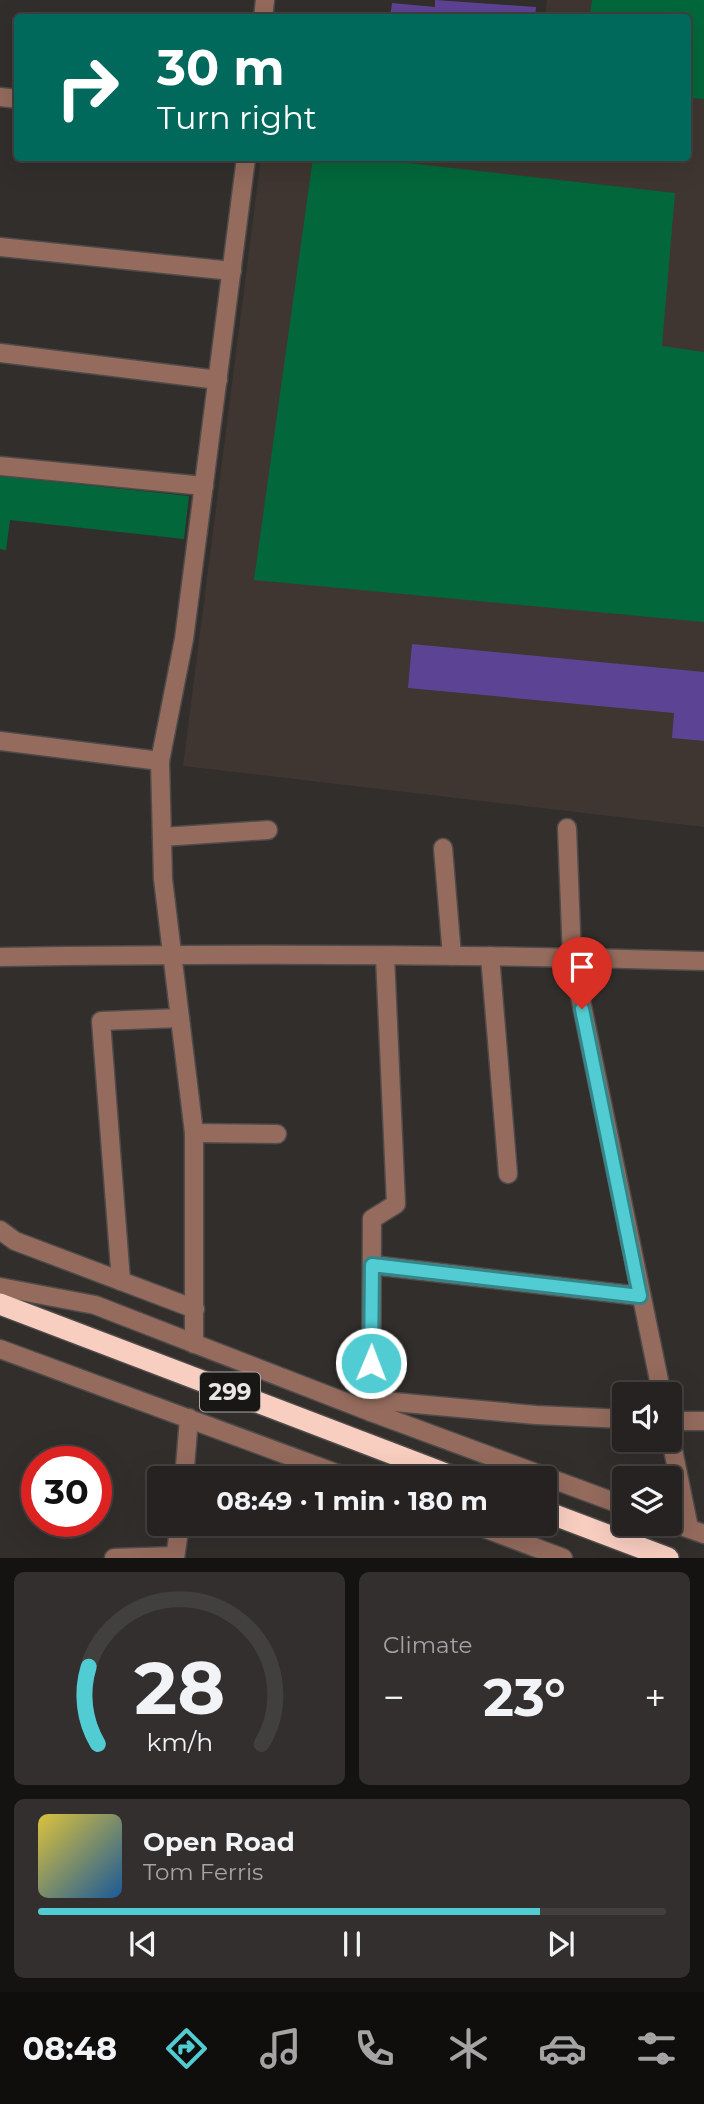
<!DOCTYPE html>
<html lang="en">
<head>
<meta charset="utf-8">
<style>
	:root { --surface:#262221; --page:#322f2e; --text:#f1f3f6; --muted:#a4a4a5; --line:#423f3f; --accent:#51ccd2 }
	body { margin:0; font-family:Montserrat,sans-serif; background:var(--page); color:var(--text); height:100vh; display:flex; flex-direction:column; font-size:26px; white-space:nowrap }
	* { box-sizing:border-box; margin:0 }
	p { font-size:23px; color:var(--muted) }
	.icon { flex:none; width:38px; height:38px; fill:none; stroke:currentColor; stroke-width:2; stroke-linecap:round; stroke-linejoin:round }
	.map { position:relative; height:1558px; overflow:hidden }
	.side { display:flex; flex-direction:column; gap:14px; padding:14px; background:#151312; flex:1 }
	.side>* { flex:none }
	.banner { position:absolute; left:14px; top:14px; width:677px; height:147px; border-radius:7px; box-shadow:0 7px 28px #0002,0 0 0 2px var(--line); background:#00695c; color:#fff; overflow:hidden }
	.tools { position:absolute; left:612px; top:1382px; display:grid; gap:14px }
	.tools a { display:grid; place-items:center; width:70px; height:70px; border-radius:7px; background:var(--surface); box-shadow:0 7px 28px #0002,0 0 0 2px var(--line); font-size:35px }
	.speed { position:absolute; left:21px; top:1446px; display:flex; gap:14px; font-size:35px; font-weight:700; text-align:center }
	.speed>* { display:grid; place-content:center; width:91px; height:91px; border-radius:50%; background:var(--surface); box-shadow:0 7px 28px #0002,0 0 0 2px var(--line); line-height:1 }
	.speed .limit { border:10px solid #d22; background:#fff; color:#111 }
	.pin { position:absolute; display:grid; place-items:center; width:60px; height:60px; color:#fff; margin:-72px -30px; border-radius:50% 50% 50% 0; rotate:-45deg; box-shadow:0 0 7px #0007 }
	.pin .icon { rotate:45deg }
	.me { position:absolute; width:77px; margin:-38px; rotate:1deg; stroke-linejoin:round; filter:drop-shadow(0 0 5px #0008) }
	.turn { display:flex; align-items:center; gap:24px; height:147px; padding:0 28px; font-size:32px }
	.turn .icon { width:91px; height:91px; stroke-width:2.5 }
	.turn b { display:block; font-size:49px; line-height:60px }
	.big { font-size:52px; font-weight:700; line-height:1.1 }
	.side .tile { flex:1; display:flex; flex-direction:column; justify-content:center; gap:10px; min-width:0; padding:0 24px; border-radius:10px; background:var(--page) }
	.side .dial { align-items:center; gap:0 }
	.dial svg { height:182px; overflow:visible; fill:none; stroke:var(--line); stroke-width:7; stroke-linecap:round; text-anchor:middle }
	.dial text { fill:var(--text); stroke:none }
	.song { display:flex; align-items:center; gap:21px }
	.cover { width:84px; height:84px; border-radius:10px; background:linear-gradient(135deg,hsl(50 70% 55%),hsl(210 70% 35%)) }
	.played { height:7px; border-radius:4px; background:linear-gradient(90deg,var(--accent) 80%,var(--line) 80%) }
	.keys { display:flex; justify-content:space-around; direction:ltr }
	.heat { display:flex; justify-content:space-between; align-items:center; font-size:38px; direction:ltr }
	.side .tiles { flex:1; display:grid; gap:14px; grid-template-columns:1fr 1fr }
	.tile:last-child { grid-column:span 2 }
	.trip { position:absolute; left:147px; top:1466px; width:410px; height:70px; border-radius:7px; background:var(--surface); box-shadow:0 7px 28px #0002,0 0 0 2px var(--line); font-weight:700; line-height:70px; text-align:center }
	.tab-bar { display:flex; height:112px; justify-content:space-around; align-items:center; background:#0f0e0d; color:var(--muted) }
	.tab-bar .icon { width:49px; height:49px }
	.tab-bar .on { color:var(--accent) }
	.tab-bar b { font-size:32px; color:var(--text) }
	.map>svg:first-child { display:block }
</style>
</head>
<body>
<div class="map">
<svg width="704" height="1558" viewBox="0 0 704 1558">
	<rect width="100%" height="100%" fill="#322e2c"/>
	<path fill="#3f3631" d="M547,0H704V827L183,766L261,158H688V18L545,17Z"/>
	<g fill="#02683b">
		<path d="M592,0H704V99L688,98V18L590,17Z"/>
		<path d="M313,158H364L675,193L662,346L704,352V622L254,580Z"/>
		<path d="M0,476L189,496L184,539L10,520L6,550L0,549Z"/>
	</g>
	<g fill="#5d4393">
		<path d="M435,0L536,7L535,18H390L392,3L435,7Z"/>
		<path d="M412,644L704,672V741L672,738L674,713L408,688Z"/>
	</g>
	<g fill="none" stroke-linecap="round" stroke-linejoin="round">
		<defs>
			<g id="minor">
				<path d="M263,18L265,0"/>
				<path d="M0,97L18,99"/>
				<path d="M0,247L232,271"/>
				<path d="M0,353L218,380"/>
				<path d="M0,466L204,486"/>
				<path d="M0,741L160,761"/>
				<path d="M567,828L572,957L662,1395"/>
				<path d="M162,837L268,830"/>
				<path d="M443,848L452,956"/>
				<path d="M385,956L396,1204L372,1219L371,1412L394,1402L536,1415L625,1419"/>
				<path d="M490,956L508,1174"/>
				<path d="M0,957C235,953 470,954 704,961"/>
				<path d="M194,1133L277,1134"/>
				<path d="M0,1230L15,1241L195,1309"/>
				<path d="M372,1265L640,1296"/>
				<path d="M121,1281L101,1021L180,1018"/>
				<path d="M0,1287L95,1305L371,1412L625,1506"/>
				<path d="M194,1344V1133L163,879L160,761L184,639L246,158"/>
				<path d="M0,1349L352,1479"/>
				<path d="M670,1421H704"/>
				<path d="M670,1435L689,1528"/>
				<path d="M184,1479L189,1418"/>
				<path d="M670,1522L704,1534"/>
				<path d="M473,1524L563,1558"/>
				<path d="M114,1558L175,1556"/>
				<path d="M175,1558L180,1524"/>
			</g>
			<g id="highway">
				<path d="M0,1304L459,1479"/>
				<path d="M544,1511L668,1558"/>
			</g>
		</defs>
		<use href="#minor" stroke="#4f4b4a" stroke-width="21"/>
		<use href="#highway" stroke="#4f4b4a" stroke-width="24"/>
		<use href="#minor" stroke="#946b5d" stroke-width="18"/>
		<use href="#highway" stroke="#f8cec0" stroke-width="21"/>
	</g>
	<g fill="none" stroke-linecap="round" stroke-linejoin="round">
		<defs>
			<path id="route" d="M371,1363L372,1265L640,1296L582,1009"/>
		</defs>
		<use href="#route" stroke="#358588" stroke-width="18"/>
		<use href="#route" stroke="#51ccd2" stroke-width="12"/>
	</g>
	<g text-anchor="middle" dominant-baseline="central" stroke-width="7" stroke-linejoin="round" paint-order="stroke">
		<rect fill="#191716" stroke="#aba8a7" stroke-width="2" x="200" y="1372.5" width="60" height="39" rx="5"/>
		<g font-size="23" font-weight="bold" fill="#e9e6e5">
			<text x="230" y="1392">299</text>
		</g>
	</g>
</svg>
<div class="tools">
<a><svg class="icon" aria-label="sound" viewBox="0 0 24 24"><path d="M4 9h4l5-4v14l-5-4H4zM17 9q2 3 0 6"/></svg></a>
<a><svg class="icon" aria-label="layers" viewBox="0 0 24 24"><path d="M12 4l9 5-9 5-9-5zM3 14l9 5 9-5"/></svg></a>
</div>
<div class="speed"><div class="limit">30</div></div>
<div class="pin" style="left:582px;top:1009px;background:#d93025"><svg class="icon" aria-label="arrive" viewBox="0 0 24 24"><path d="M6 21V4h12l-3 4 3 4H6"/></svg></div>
<svg class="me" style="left:371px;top:1363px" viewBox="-20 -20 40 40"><circle r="17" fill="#51ccd2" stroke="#fff" stroke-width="3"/><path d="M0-11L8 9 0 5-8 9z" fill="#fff"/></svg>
<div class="trip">08:49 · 1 min · 180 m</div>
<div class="banner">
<div class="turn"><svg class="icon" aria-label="right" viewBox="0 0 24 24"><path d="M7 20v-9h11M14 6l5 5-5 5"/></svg><div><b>30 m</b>Turn right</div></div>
</div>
</div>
<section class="side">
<div class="tiles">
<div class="tile dial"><svg viewBox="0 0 100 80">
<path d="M14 69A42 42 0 1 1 86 69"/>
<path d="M14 69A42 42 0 0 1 10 35" stroke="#51ccd2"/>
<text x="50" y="56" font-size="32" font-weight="700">28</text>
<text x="50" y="72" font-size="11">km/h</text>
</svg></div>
<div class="tile"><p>Climate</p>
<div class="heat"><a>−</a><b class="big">23°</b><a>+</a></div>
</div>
<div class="tile">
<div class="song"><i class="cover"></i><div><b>Open Road</b><p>Tom Ferris</p></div></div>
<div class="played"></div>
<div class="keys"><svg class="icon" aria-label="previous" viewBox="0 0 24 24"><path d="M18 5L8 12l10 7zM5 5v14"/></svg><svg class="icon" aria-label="pause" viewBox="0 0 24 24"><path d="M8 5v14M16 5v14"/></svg><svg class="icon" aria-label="next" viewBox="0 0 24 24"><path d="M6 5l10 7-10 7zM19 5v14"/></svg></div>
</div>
</div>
</section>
<nav class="tab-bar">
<b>08:48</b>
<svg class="icon on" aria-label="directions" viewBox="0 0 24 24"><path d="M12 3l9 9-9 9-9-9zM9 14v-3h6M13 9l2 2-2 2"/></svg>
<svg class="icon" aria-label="music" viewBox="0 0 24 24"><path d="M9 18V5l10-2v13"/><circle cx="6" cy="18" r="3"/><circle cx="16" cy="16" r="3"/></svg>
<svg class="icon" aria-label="phone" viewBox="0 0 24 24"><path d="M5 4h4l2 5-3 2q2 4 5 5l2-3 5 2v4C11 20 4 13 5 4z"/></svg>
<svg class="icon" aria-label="climate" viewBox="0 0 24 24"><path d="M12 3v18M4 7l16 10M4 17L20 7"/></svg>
<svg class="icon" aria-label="car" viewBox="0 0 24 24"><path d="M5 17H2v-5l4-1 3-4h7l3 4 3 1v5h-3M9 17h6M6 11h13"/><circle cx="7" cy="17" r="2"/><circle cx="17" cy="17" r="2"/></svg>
<svg class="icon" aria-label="filters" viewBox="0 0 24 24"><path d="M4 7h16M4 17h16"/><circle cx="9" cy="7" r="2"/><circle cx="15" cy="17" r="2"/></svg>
</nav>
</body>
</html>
